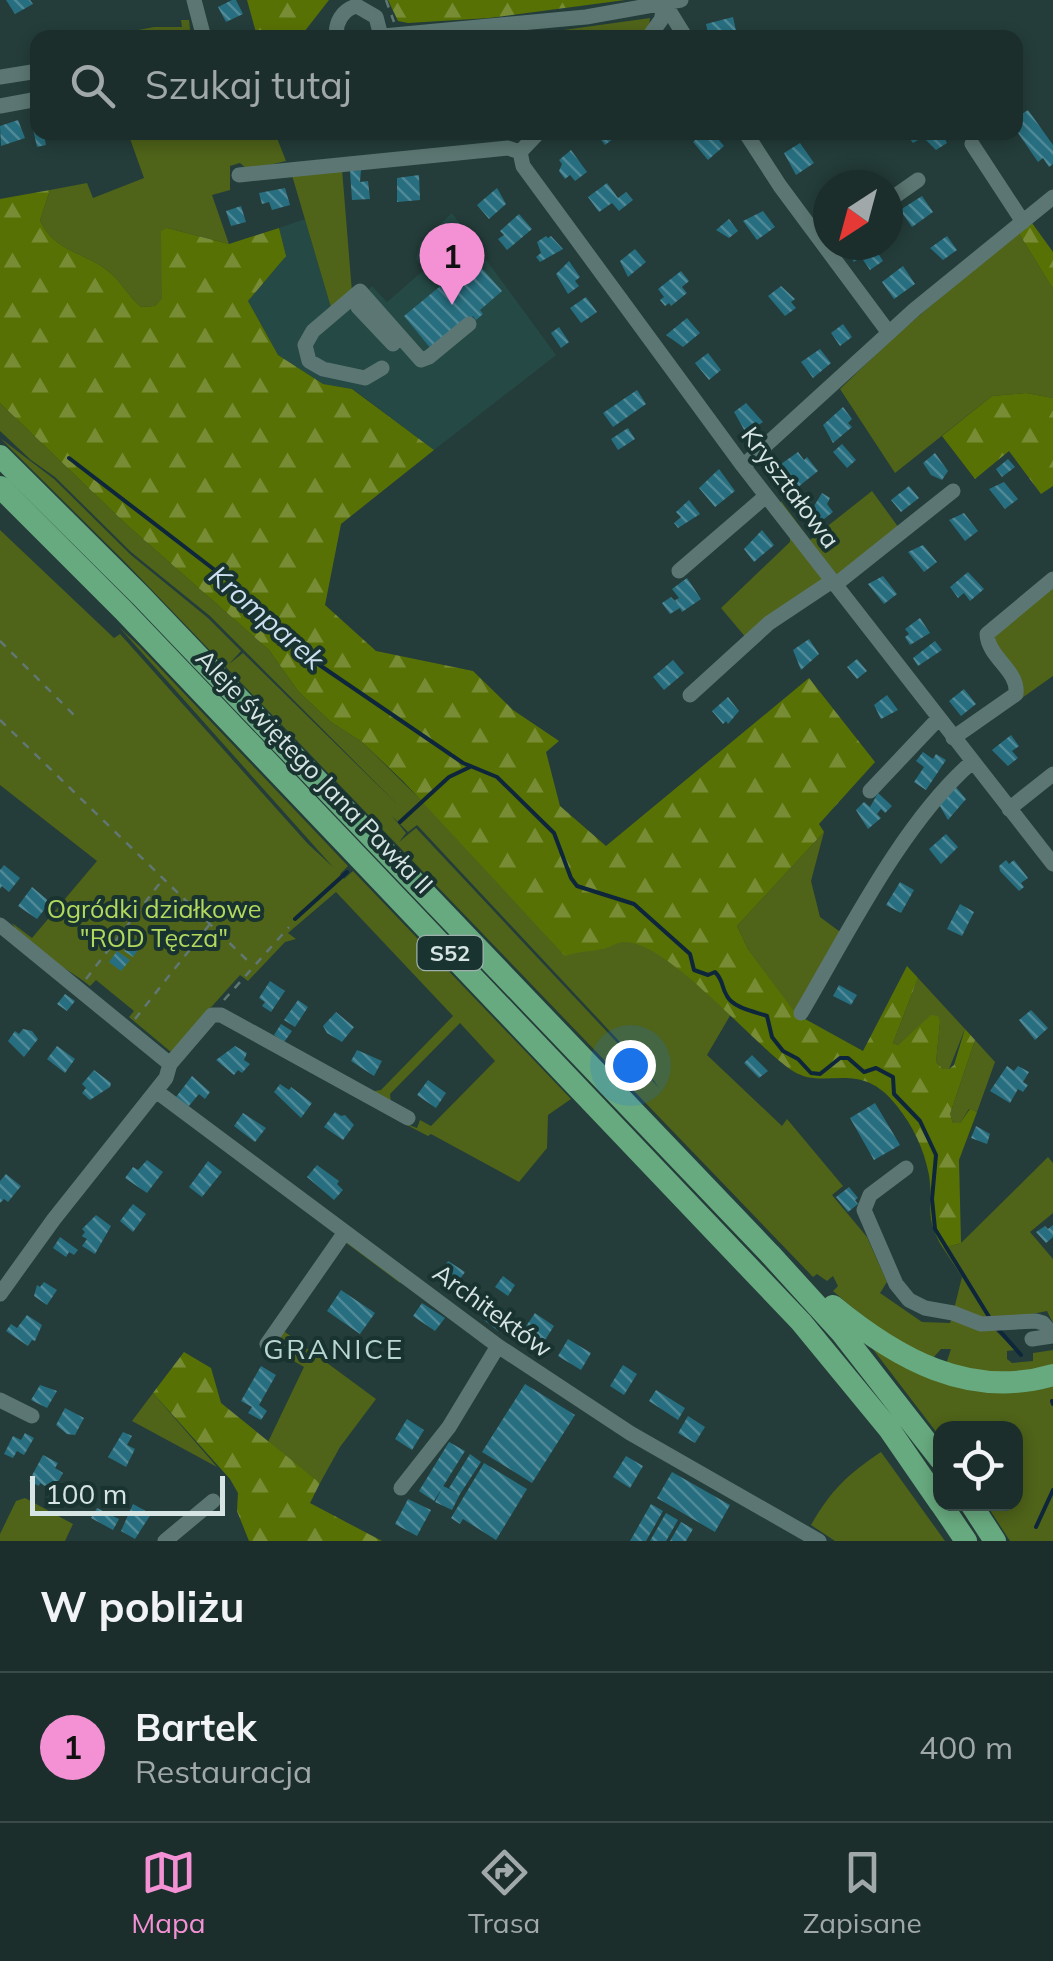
<!DOCTYPE html>
<html lang="pl">
<meta charset="utf-8">
<style>
body{margin:0;font-family:Mulish,sans-serif;background:#243634;color:#f1f3f6}
.controls{position:absolute;right:30px;bottom:30px;display:grid;overflow:hidden;border-radius:20px;box-shadow:0 5px 15px #0003}
.controls button{width:90px;height:90px;display:grid;place-items:center;padding:0;border:0;border-bottom:2px solid #394a48;background:#1b2e2c;color:#f1f3f6;font:50px sans-serif}
.compass{position:absolute;left:813px;top:170px;width:90px;height:90px;border-radius:50%;background:#1b2e2c;box-shadow:0 5px 15px #0003;rotate:216deg}
.scale{position:absolute;left:30px;bottom:25px;width:195px;box-sizing:border-box;padding-left:10px;border:5px solid #d6e5e3;border-top:0;font-size:28px;line-height:35px;white-space:nowrap;color:#d6e5e3;-webkit-text-stroke:8px #193330;paint-order:stroke}
.you{position:absolute;left:630px;top:1065px;width:35px;height:35px;margin:-25px;border:8px solid #fff;border-radius:50%;background:#1a73e8;box-shadow:0 0 0 15px #1a73e833}
.badge{display:grid;place-items:center;width:65px;height:65px;border-radius:50%;background:#f491d4;color:#111;font-size:32px;font-weight:700}
.pin{position:absolute;translate:-50% -82px;filter:drop-shadow(0 2px 5px #0008)}
.pin::after{content:'';position:absolute;top:52px;width:35px;height:30px;background:inherit;clip-path:polygon(0 0,100% 0,50% 100%)}
.list{margin:0;padding:0;list-style:none}
h2{display:flex;justify-content:space-between;align-items:center;height:130px;margin:0;padding:0 40px;font-size:42px}
h2 small{font-size:32px;font-weight:400;color:#a0a8a9}
.list li{display:grid;grid-template-columns:65px 1fr auto;gap:30px;align-items:center;box-sizing:border-box;height:150px;padding:0 40px;border-top:2px solid #394a48}
.list b{display:block;font-size:38px;white-space:nowrap}
.list p{margin:0;font-size:32px;white-space:nowrap;color:#a0a8a9}
.list em{font-size:32px;font-style:normal;color:#a0a8a9}
.icon{flex:none;width:55px;height:55px;fill:none;stroke:currentColor;stroke-width:2;stroke-linecap:round;stroke-linejoin:round}
.map{position:relative;flex:none;width:1053px;height:1541px;overflow:hidden}
.search{position:absolute;background:#1b2e2c;box-shadow:0 5px 15px #0003;left:30px;right:30px;top:30px;height:110px;display:flex;align-items:center;gap:25px;box-sizing:border-box;padding:0 35px;border-radius:20px;color:#a0a8a9;font-size:38px}
.sheet{height:280px;background:#1b2e2c}
nav{display:flex;justify-content:space-around;align-items:center;box-sizing:border-box;height:140px;border-top:2px solid #394a48;background:#1b2e2c;font-size:28px;color:#a0a8a9}
nav a{display:grid;justify-items:center;gap:5px}
nav .on{color:#f491d4}
.map>svg:first-child{display:block}
.built{fill:#254945}
.green{fill:#4f6319;fill-rule:evenodd}
.forest{fill:url(#forest-firs)}
.lines{fill:none;stroke-linecap:round;stroke-linejoin:round}
.stream{stroke:#0e263b;stroke-width:4}
.building{fill:url(#building-back-hatch)}
.path{stroke:#617774;stroke-width:2.5;stroke-dasharray:8 8;stroke-linecap:butt}
.minor{stroke:#5c7773;stroke-width:15}
.highway{stroke:#68aa7f;stroke-width:22}
.labels{text-anchor:middle;dominant-baseline:central;stroke-width:8;stroke-linejoin:round;paint-order:stroke}
.shield{fill:#193330;stroke:#9db0ad;stroke-width:2.5}
.shield-label{font-size:22px;font-weight:bold;fill:#d6e5e3}
.street-label{font-size:25px;fill:#d6e5e3;stroke:#193330}
.park-label{font-size:25px;fill:#b3d85e;stroke:#193330}
.water-label{font-size:28px;font-style:italic;fill:#ccdeef;stroke:#193330}
.neighbourhood-label{font-size:28px;letter-spacing:2.5px;fill:#b9d7d2;stroke:#193330}
</style>
<div class="map">
<svg width="1053" height="1541" viewBox="0 0 1053 1541">
<defs>
<pattern id="forest-firs" width="22" height="20" patternUnits="userSpaceOnUse" patternTransform="scale(2.5)"><rect width="22" height="20" fill="#587105"/><path d="M5 1l3.5 6h-7zM16 11l3.5 6h-7z" fill="#778c35"/></pattern>
<pattern id="building-back-hatch" width="6" height="6" patternUnits="userSpaceOnUse" patternTransform="scale(2.5)"><rect width="6" height="6" fill="#276f80"/><path d="M-1 5l2 2M0 0l6 6M5-1l2 2" fill="none" stroke="#508a98"/></pattern>
</defs>
<rect width="100%" height="100%" fill="#243d3a"/>
<path class="built" d="M452 213 556 355 434 450 353 389 323 384 278 355 248 301 286 256 279 228 305 219 332 311 314 336 372 286 387 302 417 276 424 270 416 259 420 243Z"/>
<path class="green" d="M650 18 649 29 638 37H630L628 33 528 37V35Z
M181 20H189L190 30 186 37H102L154 27H182Z
M128 133H275L286 161 248 170 240 163 230 166V190L212 195 229 244 167 228 162 300 155 306 141 307C128 296 121 281 108 271 84 252 53 251 40 220L50 190 87 183 93 198 144 178Z
M342 169 352 292 332 311 291 172Z
M1018 232 1053 289V398L1026 393 992 396 895 473 840 389 894 337Z
M0 403 127 525 269 650 298 691 331 722 362 742 433 812 585 949C603 950 613 942 625 941 656 941 706 994 731 1014L707 1055 782 1126 787 1119 843 1186 832 1195 867 1237 887 1282 880 1293 922 1322 950 1323 952 1318 993 1328 1015 1350 1007 1351V1359L1012 1363 1033 1361V1353L1053 1350V1368L1012 1376 946 1364 951 1349H941L933 1358C897 1342 863 1318 833 1291L838 1286 833 1276 827 1281 817 1274 813 1277 125 562 0 438 54 479 131 555 208 618 241 651 229 664 243 653 398 805 210 616 131 552 55 477 31 460 0 431ZM392 816 408 832 417 825 647 1071 659 1088 627 1052 614 1063 625 1051 416 828 399 842 406 833Z
M872 491 899 528 839 577 780 505 781 501 810 540Z
M0 530 114 638 120 634 308 844 333 867 119 627 140 647 348 866 340 874 344 879 353 871 571 1099 548 1115 547 1148 519 1182 431 1134 428 1136 401 1122 417 1128 420 1120 431 1126 495 1061 460 1023 390 1094 391 1104 369 1092 381 1090 453 1016 336 892 288 933 296 939 285 942 248 981 240 975 171 1052 129 1017 134 1011 96 980 90 986C66 966 28 952 12 923L32 938 97 861 0 785Z
M790 536 824 579 747 639 721 608 790 542Z
M1053 585V676L963 740 1017 697 990 641Z
M824 832 811 881 820 917 843 934 796 1015 748 949 737 926Z
M918 978 965 1029 949 1069H943L936 1062 940 1022 931 1016 898 1045 893 1043Z
M975 1040 995 1062 977 1112 969 1109 960 1123H953L950 1114Z
M1048 1157 1053 1163V1213L1030 1232 1053 1259V1323L1047 1311 995 1322 954 1309 962 1277 943 1248 961 1243Z
M345 1238 401 1278 400 1283 345 1242 281 1329 376 1399 340 1447 320 1483 268 1442 304 1367 270 1347 288 1316Z
M872 1348 901 1363 1053 1382V1541H1010L986 1504H1016V1428H940V1437Z
M153 1393 217 1467 132 1421Z
M881 1452 945 1541H835L811 1525C831 1490 848 1474 881 1452Z
M25 1498 73 1524 65 1541H0V1534L16 1501Z"/>
<path class="forest" d="M247 0H329L304 32 257 36Z
M388 0H625L489 18 408 23 398 21Z
M50 190 40 220C53 251 84 252 108 271 121 281 128 296 141 307L155 306 162 299 161 231 167 228 229 244 279 228 286 256 248 301 278 355 323 384 352 389 434 450 341 524 325 605 376 651 473 671 513 710 559 741 546 752 560 806 606 846 809 678 875 762 819 824 824 832 737 926 748 949 796 1014 863 1051 907 966 918 978 893 1043 898 1045 931 1015 938 1016 940 1022 936 1062 943 1069H949L954 1065 965 1029 975 1040 950 1114 953 1123H960L970 1109 977 1112 959 1160 961 1243 943 1248C923 1215 934 1208 929 1175 924 1149 913 1126 897 1106 859 1057 826 1092 793 1071 755 1047 667 940 624 942 617 942 609 948 602 949 589 952 579 951 565 956L403 781 362 742 331 722 298 691 269 650 127 525 0 403V199Z
M1032 223 1053 252V289L1018 232Z
M1026 393 1053 398V486L1041 494 1009 451 975 479 942 436 992 396Z
M184 1352 211 1368 221 1403 320 1483 310 1503 382 1541H249L237 1511 238 1493 230 1479 153 1393Z"/>
<g class="lines">
<path class="stream" d="M69 458 233 584 318 664 463 763 497 777 554 833 571 878 577 886 634 904 690 954 694 970 708 975 715 972C724 981 721 987 727 996 733 1008 756 1012 767 1016L772 1037 783 1051 798 1059 811 1073 820 1074 840 1058H848L864 1072 876 1068 893 1077 894 1094 920 1121 936 1155 932 1199 935 1229 991 1320
M400 822 449 777 470 767
M295 919 347 872
M999 1330 1021 1355
M1052 1401 1053 1404
M1036 1527 1053 1490"/>
</g>
<path class="building" d="M6 0H30L33 4 15 14Z
M232 0H236L243 14 226 22 218 7Z
M733 17 737 35 709 38 706 24Z
M1028 110 1053 145V164L1049 167 1043 158 1038 162 1016 130V118Z
M38 119V132L55 134 44 136 46 145 37 147 31 120Z
M18 120 25 138 1 146 0 126Z
M595 132H616L618 135 605 145Z
M704 132H712L724 146 708 160 693 142Z
M905 132H941L947 143 936 150 923 137 913 143Z
M800 143 814 163 796 175 784 153Z
M571 150 587 172 575 181 570 175 565 179 559 171 562 164 559 160Z
M361 170 360 182 368 181 370 199 352 200 350 171Z
M419 175 420 200 397 202V178Z
M607 183 618 198 626 192 633 200 619 211 612 203 599 212 588 197Z
M285 188 290 205 272 210 269 202 262 204 259 193Z
M497 188 506 204 489 219 477 205Z
M922 196 933 212 912 227 900 210Z
M241 206 246 222 231 226 226 211Z
M763 211 775 227 757 240 743 221Z
M519 214 532 229 507 250 498 239 504 235 500 231Z
M729 219 738 231 729 238 716 230Z
M432 234 453 255 433 272 420 257 429 250 423 242Z
M546 236 548 238 551 236 563 249 540 262 536 257 541 253 537 242Z
M947 236 957 250 943 260 930 248Z
M847 245H863L868 252 874 247 883 261 870 270 861 257 854 262 844 247Z
M635 249 646 262 628 277 620 261Z
M569 261 580 277 575 281 579 286 568 294 556 274Z
M479 265 502 291 480 310 483 314 476 320 473 316 432 350 404 316 455 274 461 281Z
M903 266 915 284 894 299 882 282Z
M681 271 689 281 682 287 687 293 671 306 669 303 665 306 660 300 664 297 658 289Z
M781 286 795 299 791 302 796 308 785 316 768 296Z
M586 297 597 312 581 323 570 308Z
M687 318 700 333 683 347 666 335Z
M843 324 852 337 840 346 831 333Z
M559 327 569 342 561 348 551 333Z
M820 349 831 363 813 378 801 362Z
M708 353 721 370 709 380 695 363Z
M637 390 646 404 613 427 603 413Z
M746 403 763 422 746 433 734 412Z
M843 407 852 419 848 423 852 427 833 443 823 425Z
M628 428 635 439 618 450 611 439Z
M842 444 856 460 847 468 833 452Z
M798 452 804 460 807 457 818 471 798 487 781 464Z
M935 453 948 471 942 480 931 475 923 463Z
M1008 459 1015 467 1002 477 996 469Z
M719 469 735 491 715 507 699 488Z
M1004 482 1018 499 1005 509 989 489Z
M909 486 919 498 901 512 891 500Z
M822 493 830 498 827 504 833 512 815 526 801 508 810 501 814 506Z
M689 500 700 514 678 528 674 523 681 517 676 512Z
M964 513 978 531 965 541 949 520Z
M762 530 774 545 754 562 744 549Z
M923 545 937 562 924 572 908 552Z
M968 572 984 589 970 601 964 593 958 598 950 587Z
M883 576 897 594 884 604 868 584Z
M687 578 701 599 682 612 680 608 670 614 662 603 671 597 678 604 675 600 679 598 672 589Z
M920 618 930 633 910 645 905 637 909 634 905 629Z
M809 639 819 654 801 670 793 650Z
M935 641 942 650 918 666 913 658Z
M857 659 867 671 857 679 847 667Z
M673 660 684 673 664 690 653 677Z
M964 689 976 704 961 716 949 701Z
M887 695 898 710 881 719 874 705Z
M728 697 739 711 728 724 726 721 723 724 712 711Z
M1011 735 1019 746 1012 751 1018 758 1008 766 992 750Z
M923 752 933 759 936 754 946 760 926 790 914 782 924 767 916 761Z
M955 786 966 799 948 820 937 801Z
M878 793 892 806 885 813 881 809 877 814 881 818 868 829 856 810 864 802 870 807Z
M946 834 958 847 941 864 929 849Z
M1006 860 1009 864 1014 860 1028 878 1021 883 1024 887 1019 891 1000 871 999 866Z
M4 865 20 878 9 892 2 886 0 889V870Z
M900 882 914 890 901 913 886 905Z
M32 887 50 902 37 919 18 906Z
M960 904 974 912 962 936 947 929Z
M134 939 142 945 133 957 124 951Z
M117 951 130 960 121 971 109 962Z
M270 981 285 991 271 1012 262 1006 265 1002 259 998Z
M839 985 857 995 851 1005 833 996Z
M65 994 75 1001 67 1011 57 1004Z
M298 1000 308 1007 295 1027 284 1020Z
M1031 1010 1048 1028 1035 1040 1019 1020Z
M336 1012 354 1027 342 1042 327 1033 323 1026Z
M281 1024 292 1031 284 1042 274 1035Z
M23 1029 32 1031 38 1039 24 1057 8 1041 15 1031 19 1034Z
M57 1046 75 1059 65 1073 47 1059Z
M235 1046 247 1053 244 1060 250 1064 242 1073 238 1070 234 1075 216 1060Z
M357 1050 382 1061 374 1076 351 1061Z
M752 1055 768 1071 759 1078 744 1063Z
M1007 1066 1014 1071 1018 1066 1029 1072 1023 1082 1028 1085 1023 1092 1018 1089 1010 1103 990 1091Z
M94 1070 111 1083 110 1087 90 1100 82 1093 86 1088 82 1084Z
M192 1076 210 1092 205 1099 199 1094 188 1107 176 1097Z
M428 1080 446 1093 436 1108 417 1095Z
M280 1084 289 1090 291 1087 312 1103 301 1118 274 1092Z
M875 1103 900 1145 874 1160 850 1118Z
M335 1112 341 1116 345 1115 354 1125 343 1140 324 1127Z
M243 1113 266 1128 255 1142 234 1126Z
M976 1126 990 1134 987 1144 971 1138Z
M147 1160 163 1172 147 1193 125 1178 133 1167 138 1170Z
M208 1161 222 1172 202 1197 189 1187Z
M317 1165 339 1181 337 1184 343 1190 334 1200 307 1177Z
M6 1174 21 1186 8 1202 4 1199 0 1203V1181Z
M849 1187 858 1198 855 1200 858 1204 848 1212 836 1197Z
M133 1204 146 1214 133 1232 120 1221Z
M96 1215 111 1226 95 1254 82 1246 87 1239 82 1236 85 1232 82 1229Z
M1053 1225V1237L1046 1243 1036 1232 1045 1226 1048 1229Z
M60 1237 78 1250 74 1255 69 1252 66 1257 53 1248Z
M448 1261 465 1272 453 1289 437 1278Z
M503 1276 515 1285 508 1296 495 1287Z
M44 1282 57 1290 47 1305 34 1296 37 1285 40 1287Z
M341 1290 375 1313 360 1334 327 1311Z
M422 1303 445 1318 435 1331 413 1316Z
M490 1304 508 1319 498 1331 480 1317Z
M535 1313 554 1326 538 1351 518 1338Z
M27 1315 42 1325 35 1341 32 1340 28 1346 6 1331 11 1324 17 1328Z
M568 1339 591 1353 581 1370 558 1356Z
M623 1365 637 1374 624 1395 610 1386Z
M261 1366 276 1375 259 1405 267 1411 261 1420 248 1413 252 1407 241 1401Z
M525 1384 575 1415 532 1483 482 1452Z
M40 1385 57 1391 47 1408 31 1400Z
M656 1390 685 1408 678 1420 649 1401Z
M65 1408 84 1418 75 1435 67 1434 56 1425Z
M688 1416 705 1427 695 1443 678 1433Z
M407 1419 424 1430 412 1450 395 1439Z
M123 1432 132 1436 127 1445 135 1449 126 1467 108 1457Z
M25 1433 34 1438 24 1455 17 1451 13 1458 4 1454 13 1436 21 1440Z
M449 1442 465 1451 434 1501 419 1491Z
M470 1454 481 1462 460 1494 449 1488Z
M43 1455 58 1463 55 1468 63 1473 53 1491 40 1483 39 1486 29 1481Z
M626 1456 643 1466 630 1488 613 1477Z
M484 1463 527 1489 496 1540 463 1519 460 1524 451 1518Z
M672 1472 730 1505 715 1532 657 1498Z
M443 1486 460 1494 452 1510 435 1502Z
M408 1499 431 1510 417 1536 395 1524Z
M133 1504 151 1514 135 1539 121 1531Z
M651 1504 663 1511 646 1541H630Z
M97 1508 119 1519 113 1530 91 1518Z
M666 1513 678 1520 666 1541H650Z
M681 1522 693 1529 686 1541H670Z"/>
<g class="lines">
<path class="path" d="M386 0 394 22
M0 641 79 720
M0 720 248 961
M86 979 163 879
M224 1000 289 927
M135 1019 210 924"/>
<path class="minor" d="M194 0 204 38
M665 4 686 38
M337 38C334 23 343 9 357 6L376 17 381 36
M362 38 586 17 681 0
M648 38 661 20 665 4
M0 77 38 71
M0 106 38 99
M745 132 780 186 889 333
M972 144 1023 222
M520 152 523 166 743 466 1053 864
M520 152 539 132
M239 175 508 148 520 152
M888 201 918 180
M358 307 393 344
M382 368 365 378 323 369 309 361 305 345 313 331 360 291 421 360 429 357 469 324
M743 466 914 310 1053 197
M679 571 766 496
M835 585 953 491
M690 695 769 623 832 581
M953 738 1016 694C1019 670 988 658 987 634L1053 579
M870 791 938 719
M1009 809 1053 774
M0 925 170 1064
M801 1013C848 933 903 822 972 762
M156 1091 498 1346 630 1433 819 1541
M906 1168 870 1195 864 1210 896 1284 909 1300 925 1308 953 1313 981 1324 1036 1321 1043 1323 1053 1335
M0 1294 54 1219 166 1078 170 1064 212 1015H221L408 1118
M1032 1339 1053 1336
M267 1344 345 1232
M0 1400 32 1416
M401 1488 449 1427 498 1346
M165 1541 213 1501"/>
<path class="highway" d="M0 456 141 596 770 1254 841 1332 940 1459
M0 487 123 610 801 1322 889 1429 940 1503
M833 1306C896 1358 969 1400 1053 1375
M941 1504 966 1541
M971 1504 995 1541"/>
</g>
<g class="labels">
<rect class="shield" x="417.5" y="936" width="65" height="34" rx="8"/>
<g class="shield-label">
<text x="450" y="953">S52</text>
</g>
<g class="street-label">
<text transform="translate(791 487) rotate(53)">Kryształowa</text>
<text transform="translate(315 771) rotate(46)">Aleje świętego Jana Pawła II</text>
<text transform="translate(493 1310) rotate(36)">Architektów</text>
</g>
<g class="park-label">
<text x="154" y="908">Ogródki działkowe<tspan x="154" dy="29">"ROD Tęcza"</tspan></text>
</g>
<g class="water-label">
<text transform="translate(267 617) rotate(41)">Kromparek</text>
</g>
<g class="neighbourhood-label">
<text x="334" y="1348">GRANICE</text>
</g>
</g>
</svg>
<div class="controls">
<button><svg class="icon" aria-label="locate" viewBox="0 0 24 24"><circle cx="12" cy="12" r="6"/><path d="M12 2v4M12 18v4M2 12h4M18 12h4"/></svg></button>
</div>
<svg class="compass" viewBox="-18 -18 36 36"><path d="M0-13l5 13h-10z" fill="#e53935"/><path d="M0 13l5-13h-10z" fill="#a0a8a9"/></svg>
<div class="scale">100 m</div>
<div class="you"></div>
<div class="pin badge" style="left:452px;top:305px">1</div>
<div class="search"><svg class="icon" aria-label="search" viewBox="0 0 24 24"><circle cx="10" cy="10" r="6"/><path d="M15 15l6 6"/></svg>Szukaj tutaj</div>
</div>
<section class="sheet">
<h2>W pobliżu<small></small></h2>
<ul class="list">
<li><span class="badge">1</span><div><b>Bartek</b><p>Restauracja</p></div><em>400 m</em></li>
</ul>
</section>
<nav>
<a class="on"><svg class="icon" aria-label="map" viewBox="0 0 24 24"><path d="M3 6l6-2 6 2 6-2v14l-6 2-6-2-6 2zM9 4v14M15 6v14"/></svg>Mapa</a>
<a><svg class="icon" aria-label="directions" viewBox="0 0 24 24"><path d="M12 3l9 9-9 9-9-9zM9 14v-3h6M13 9l2 2-2 2"/></svg>Trasa</a>
<a><svg class="icon" aria-label="saved" viewBox="0 0 24 24"><path d="M7 4h10v16l-5-4-5 4z"/></svg>Zapisane</a>
</nav>
